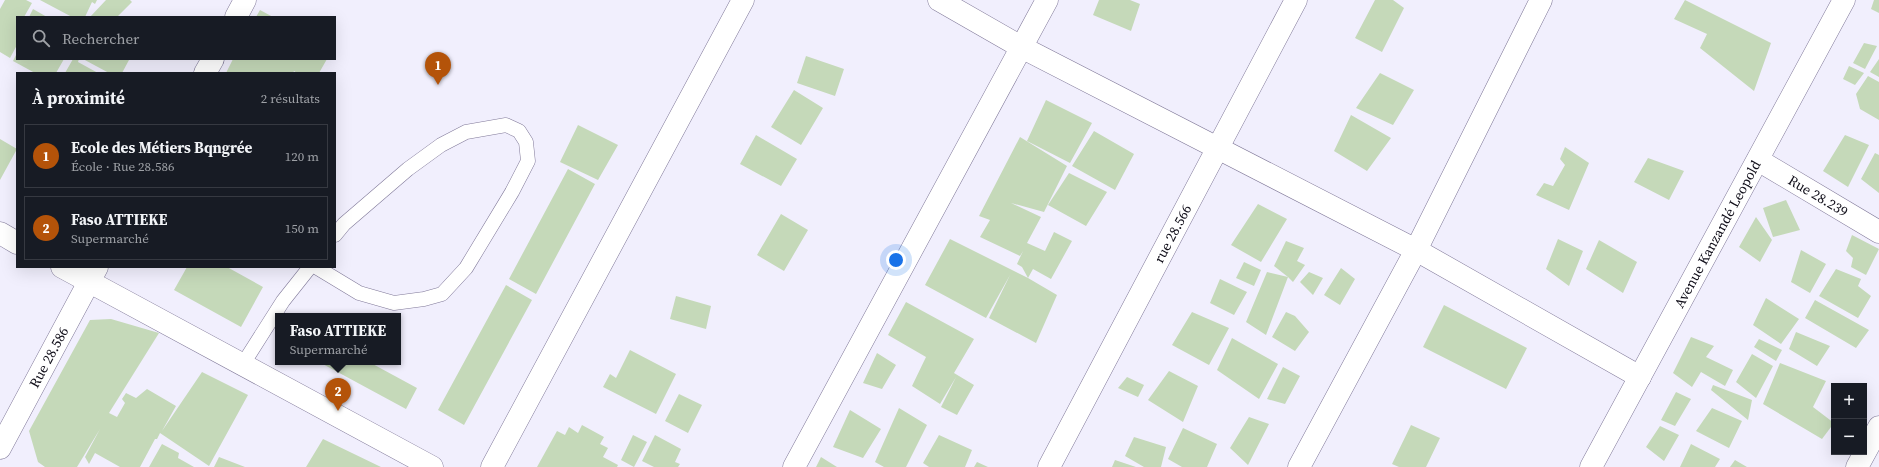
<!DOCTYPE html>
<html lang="fr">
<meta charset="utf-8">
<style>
body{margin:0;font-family:"Source Serif 4",serif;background:#242831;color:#f1f3f6}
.controls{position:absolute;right:12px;bottom:12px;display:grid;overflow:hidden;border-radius:0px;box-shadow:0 4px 16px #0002}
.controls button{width:36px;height:36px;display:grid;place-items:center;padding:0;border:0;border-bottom:1px solid #363941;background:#171b24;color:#f1f3f6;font:20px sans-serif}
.you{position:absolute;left:896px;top:260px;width:14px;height:14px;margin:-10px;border:3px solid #fff;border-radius:50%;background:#1a73e8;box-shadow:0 0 0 6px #1a73e833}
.badge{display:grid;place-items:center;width:26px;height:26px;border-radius:50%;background:#b45309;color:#fff;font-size:13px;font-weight:700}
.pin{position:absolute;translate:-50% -33px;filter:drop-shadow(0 1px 2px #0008)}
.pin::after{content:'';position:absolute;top:21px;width:14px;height:12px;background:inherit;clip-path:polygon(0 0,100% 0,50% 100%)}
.popup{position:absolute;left:275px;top:313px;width:126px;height:52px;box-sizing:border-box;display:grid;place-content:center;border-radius:0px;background:#171b24;filter:drop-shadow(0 1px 3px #0005);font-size:13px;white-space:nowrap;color:#9ea1a6}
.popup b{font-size:15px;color:#f1f3f6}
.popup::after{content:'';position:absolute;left:50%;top:100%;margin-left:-8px;border:8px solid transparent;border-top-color:#171b24}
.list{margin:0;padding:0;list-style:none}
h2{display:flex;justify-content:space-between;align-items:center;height:52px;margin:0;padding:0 16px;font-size:17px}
h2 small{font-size:13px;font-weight:400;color:#9ea1a6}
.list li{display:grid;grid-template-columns:26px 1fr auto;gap:12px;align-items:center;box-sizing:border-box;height:64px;margin:0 8px 8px;padding:0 8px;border:1px solid #363941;border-radius:0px}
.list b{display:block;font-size:15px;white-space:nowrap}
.list p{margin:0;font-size:13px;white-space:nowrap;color:#9ea1a6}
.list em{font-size:13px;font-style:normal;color:#9ea1a6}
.icon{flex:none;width:22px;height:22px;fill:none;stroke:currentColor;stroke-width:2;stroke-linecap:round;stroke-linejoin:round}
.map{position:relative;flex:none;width:1879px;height:467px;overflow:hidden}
.search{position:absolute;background:#171b24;box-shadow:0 4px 16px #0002;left:16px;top:16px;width:320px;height:44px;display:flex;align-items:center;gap:10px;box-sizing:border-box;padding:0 14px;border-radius:0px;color:#9ea1a6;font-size:15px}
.panel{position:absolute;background:#171b24;box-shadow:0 4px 16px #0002;left:16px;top:72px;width:320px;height:196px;border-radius:0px}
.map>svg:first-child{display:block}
.building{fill:#c5d9b9}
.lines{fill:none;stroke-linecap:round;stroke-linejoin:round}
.service-casing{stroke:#807999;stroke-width:15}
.minor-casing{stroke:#807999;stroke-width:23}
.service{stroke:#fff;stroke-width:14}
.minor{stroke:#fff;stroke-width:22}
.labels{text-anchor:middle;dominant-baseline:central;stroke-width:3;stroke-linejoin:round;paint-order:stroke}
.street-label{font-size:14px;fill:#0f0d18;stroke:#fff}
</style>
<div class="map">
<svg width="1879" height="467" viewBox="0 0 1879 467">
<rect width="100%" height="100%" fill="#f1effd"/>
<path class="building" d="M5 0H26L32 3 24 17H17V45L10 58 0 52V9Z
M40 0H97L95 4 92 2 85 17H72Z
M106 0H130L132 2 117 17H90Z
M1099 0H1130L1140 4 1131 31 1093 15Z
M1375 0H1393L1404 8 1382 52 1355 38Z
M1685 0 1771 43 1754 91 1700 48 1707 34 1674 19Z
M1874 0H1879V13L1871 9Z
M33 9 47 17H29Z
M260 10 273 17H256Z
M1864 43 1877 46 1865 69 1853 63Z
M17 53V59H64L56 73H35L13 61Z
M806 56 844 69 835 96 797 83Z
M73 59H79L78 62 98 73H65Z
M83 59H127L129 60 122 73H109Z
M233 59H327L319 73H297L294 71 293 73H226Z
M1879 59V77L1870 72Z
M1849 66 1864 73 1855 85 1843 79Z
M1380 73 1414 90 1393 125 1356 108Z
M1868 76 1879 82V120L1860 109 1856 94Z
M794 90 823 108 801 145 771 127Z
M1046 100 1092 123 1070 163 1027 141Z
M1351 115 1391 138 1367 171 1334 151Z
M578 125 618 145 598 180 560 162Z
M1094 131 1134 154 1115 190 1072 166Z
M756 135 797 159 781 186 740 164Z
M1845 135 1869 145 1848 187 1823 171Z
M1020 137 1067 166 1044 212 1011 203 1041 217 1027 243 1045 251 1054 232 1072 241 1051 279 1033 269 1028 278 1057 295 1036 343 989 318 1010 275 986 318 925 285 950 239 1028 278 1022 267 1017 264 1023 251 1020 256 980 237 990 220 979 216Z
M0 139 17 149 0 180Z
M1565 147 1589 163 1569 210 1536 195 1544 183 1553 186 1565 165 1560 159Z
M1875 153 1879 155V193L1861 179Z
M1648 158 1684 171 1669 200 1634 182Z
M568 169 595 184 536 294 509 279Z
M1069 173 1107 192 1086 226 1048 205Z
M1786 200 1800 230 1773 237 1763 208Z
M1258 204 1287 219 1261 262 1231 245Z
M781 214 808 230 784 271 757 255Z
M1756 217 1772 240 1760 262 1739 247Z
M1852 235 1879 249 1866 275 1851 267 1853 258 1846 251Z
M1558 239 1583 251 1569 286 1546 269Z
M1599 240 1637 262 1623 293 1586 269Z
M1286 241 1304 248 1297 261 1305 265 1293 282 1288 277 1266 335 1246 322 1267 272 1288 277 1274 266Z
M1801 250 1826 264 1810 293 1791 282Z
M1244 262 1261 270 1254 286 1236 278Z
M187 267H227L263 287 241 327 174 290Z
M1341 268 1355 279 1340 305 1324 295Z
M1836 269 1861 279 1858 286 1871 296 1858 318 1819 296Z
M1309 272 1323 278 1313 295 1300 282Z
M1220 279 1247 292 1234 315 1210 303Z
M506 285 532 300 464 425 438 410Z
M676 296 711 306 706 329 670 319Z
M1766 298 1799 319 1781 344 1753 325Z
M1815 300 1869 330 1856 348 1805 318Z
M906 302 974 339 954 373 974 385 957 415 941 407 956 377 940 404 912 386 926 357 888 335Z
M1444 305 1527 348 1506 389 1423 347Z
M1192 312 1229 328 1209 365 1172 345Z
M1286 312 1295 316 1309 332 1295 351 1272 337Z
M111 319 159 333 109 413 117 417 125 403 122 399 126 393 136 398 147 389 176 406 162 431 202 372 248 395 209 466 160 433 157 439H155L140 467H120L95 453 89 464 85 457 100 429 77 467H45L38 462 29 431 90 320Z
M1796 332 1830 346 1817 366 1789 349Z
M1691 337 1714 346 1706 357 1733 370 1725 386 1701 372 1692 387 1673 373Z
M1232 338 1278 364 1259 399 1217 370Z
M1759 339 1782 350 1776 361 1754 347Z
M630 350 676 374 656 414 603 387 610 374 616 378Z
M877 353 896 365 882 389 863 383Z
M1752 354 1773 366 1756 398 1736 382Z
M319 362H369L417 388 406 409Z
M1780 363 1826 381 1813 407 1834 423 1822 439 1763 404Z
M1283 367 1300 376 1285 404 1267 399Z
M1169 371 1198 386 1183 422 1148 400Z
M1127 377 1144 385 1138 397 1118 388Z
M1713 385 1752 400 1748 420 1711 390Z
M1676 392 1691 399 1675 426 1661 420Z
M679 394 702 405 688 433 665 421Z
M899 408 927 425 906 467H884L875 462Z
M1712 408 1742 421 1729 448 1696 431Z
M850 410 881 429 863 458 833 447Z
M1249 417 1269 424 1248 465 1230 448Z
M582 425 604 437 600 444 608 448 603 457 618 465 617 467H537L557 431 565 435 569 427 578 433Z
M1411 425 1440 438 1426 467H1399L1392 464Z
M1660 426 1679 435 1664 461 1646 447Z
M1183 428 1217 444 1207 467H1182L1168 459Z
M633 435 647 442 634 467 621 460Z
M655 435 681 449 675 462 680 464 678 467H654L642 461Z
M939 435 972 450 965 467H929L923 463Z
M1134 437 1166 447 1161 467H1144L1125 456Z
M323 439 381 467H306Z
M162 444 179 453 178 458 194 467H149Z
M1691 444 1720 459 1715 467H1680Z
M219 457 245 467H214Z
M821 457 837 467H816Z
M1115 460 1136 467H1112Z
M1735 460 1747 467H1730Z
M977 462 988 467H974Z"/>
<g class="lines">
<g class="service-casing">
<path id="service" d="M316 267 359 293 394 303 424 299 442 294 466 268 512 192 528 161 526 142 519 131 506 125 466 132 441 145 408 169 344 224 335 235
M243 364 283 301 310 267"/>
</g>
<g class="minor-casing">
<g id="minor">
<path d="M939 0 1021 47 1416 250 1640 377"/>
<path d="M236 17 245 0"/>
<path d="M205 73 213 59"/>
<path id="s1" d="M1758 160 1879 232"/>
<path d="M0 233 17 243"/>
<path d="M62 267 432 467"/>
<path id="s2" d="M0 448 97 267"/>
<path d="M492 467 743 0"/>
<path d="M794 467 1047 0"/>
<path id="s3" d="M1049 467 1296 0"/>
<path d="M1299 467 1416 250 1541 0"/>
<path id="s4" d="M1591 467 1844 0"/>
<path d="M1857 467 1879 427"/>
</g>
</g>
<use href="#service" class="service"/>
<use href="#minor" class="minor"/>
</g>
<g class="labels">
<g class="street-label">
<text stroke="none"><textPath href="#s1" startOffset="70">Rue 28.239</textPath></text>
<text stroke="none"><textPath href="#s3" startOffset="264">rue 28.566</textPath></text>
<text stroke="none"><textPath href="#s4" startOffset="265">Avenue Kanzandé Leopold</textPath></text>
<text stroke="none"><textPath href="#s2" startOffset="103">Rue 28.586</textPath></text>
</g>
</g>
</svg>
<div class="controls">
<button>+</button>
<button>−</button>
</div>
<div class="you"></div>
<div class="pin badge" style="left:438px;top:85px">1</div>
<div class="pin badge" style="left:338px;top:411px">2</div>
<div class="popup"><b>Faso ATTIEKE</b>Supermarché</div>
<div class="search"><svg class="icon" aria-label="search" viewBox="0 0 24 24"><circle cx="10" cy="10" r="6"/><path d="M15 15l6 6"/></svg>Rechercher</div>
<section class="panel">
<h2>À proximité<small>2 résultats</small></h2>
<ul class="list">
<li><span class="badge">1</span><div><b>Ecole des Métiers Bqngrée</b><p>École · Rue 28.586</p></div><em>120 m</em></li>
<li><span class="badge">2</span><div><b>Faso ATTIEKE</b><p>Supermarché</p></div><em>150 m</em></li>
</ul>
</section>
</div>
